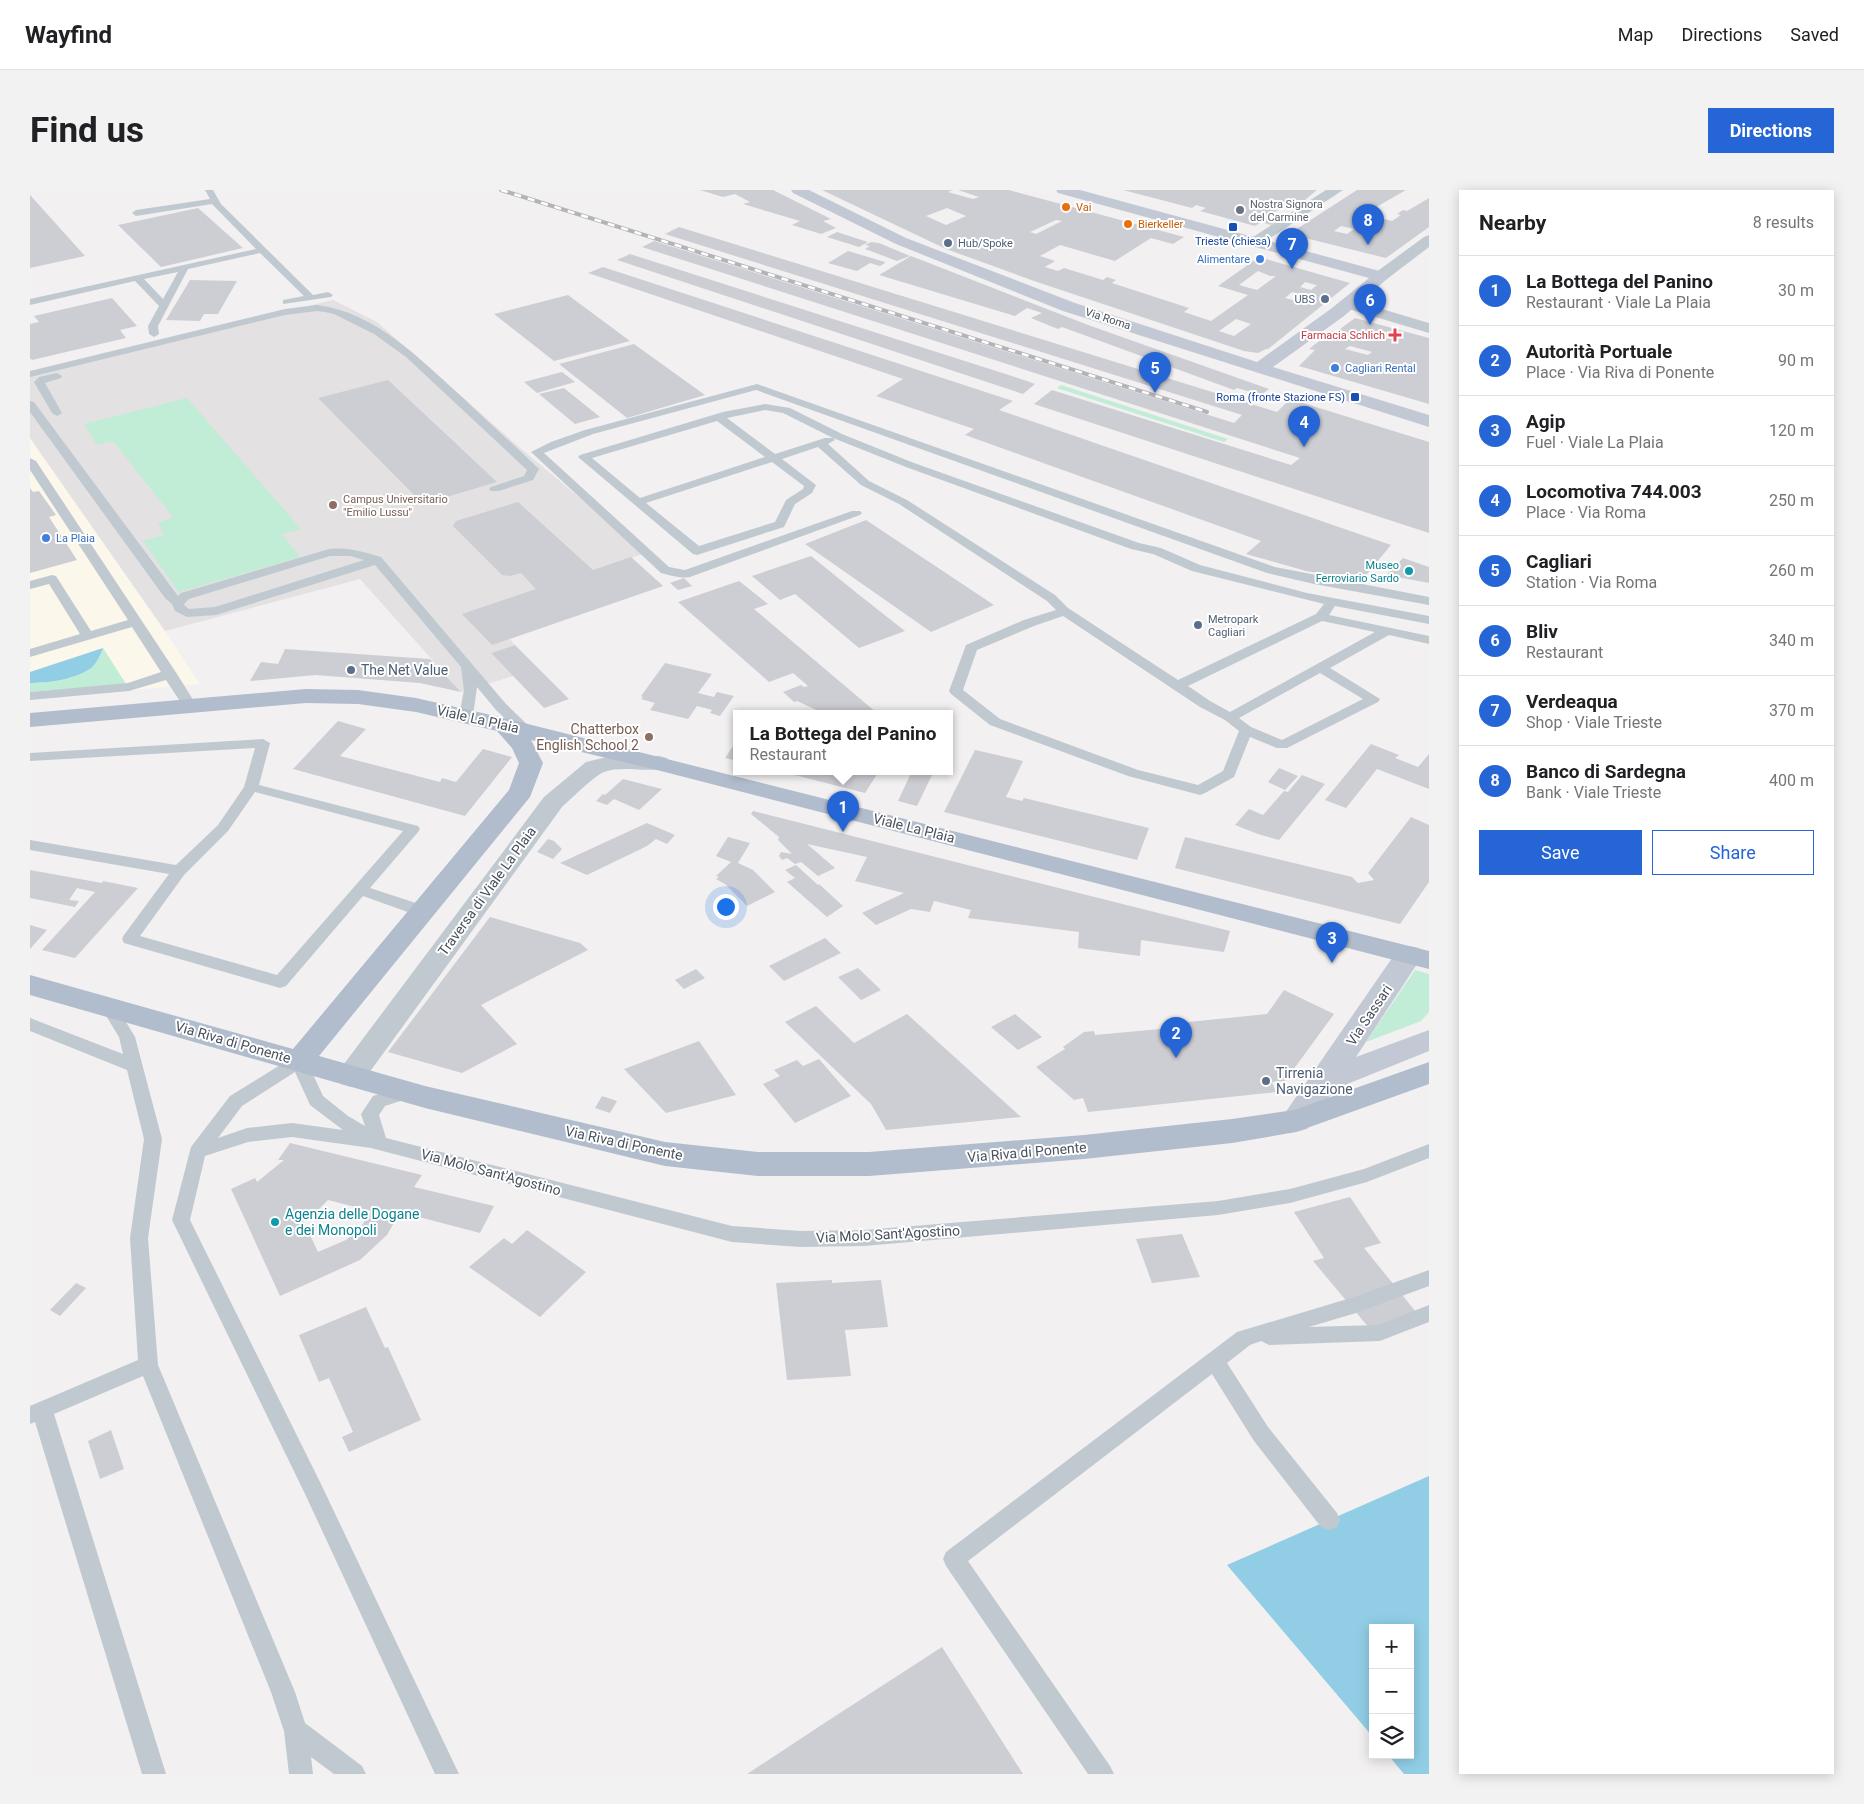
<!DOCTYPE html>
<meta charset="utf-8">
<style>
body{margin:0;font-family:Roboto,sans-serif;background:#f2f2f2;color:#202124}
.controls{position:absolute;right:15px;bottom:15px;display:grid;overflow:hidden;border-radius:0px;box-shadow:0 2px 12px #0003}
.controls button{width:45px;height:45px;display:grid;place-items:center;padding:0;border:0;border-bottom:1px solid #e0e0e0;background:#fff;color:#202124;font:25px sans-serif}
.you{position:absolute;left:695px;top:716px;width:18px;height:18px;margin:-12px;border:4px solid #fff;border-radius:50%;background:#1a73e8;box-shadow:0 0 0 8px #1a73e833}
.badge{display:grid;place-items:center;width:32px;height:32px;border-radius:50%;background:#2565d6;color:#fff;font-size:16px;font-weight:700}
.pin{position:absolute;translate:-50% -41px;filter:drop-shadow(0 1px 2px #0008)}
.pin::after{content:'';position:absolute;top:26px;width:18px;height:15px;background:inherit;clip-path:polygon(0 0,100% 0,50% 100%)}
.popup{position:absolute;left:703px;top:520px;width:220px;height:65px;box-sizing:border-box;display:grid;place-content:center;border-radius:0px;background:#fff;filter:drop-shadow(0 1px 4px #0005);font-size:16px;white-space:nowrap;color:#757577}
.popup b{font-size:19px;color:#202124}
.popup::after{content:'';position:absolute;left:50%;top:100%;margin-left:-10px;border:10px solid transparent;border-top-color:#fff}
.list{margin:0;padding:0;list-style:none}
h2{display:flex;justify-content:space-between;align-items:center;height:65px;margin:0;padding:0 20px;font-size:21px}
h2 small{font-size:16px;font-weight:400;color:#757577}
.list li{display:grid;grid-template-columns:32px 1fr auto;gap:15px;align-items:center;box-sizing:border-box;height:70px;padding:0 20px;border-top:1px solid #e0e0e0}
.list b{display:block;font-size:19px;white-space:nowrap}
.list p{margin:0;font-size:16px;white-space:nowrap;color:#757577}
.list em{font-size:16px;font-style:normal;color:#757577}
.actions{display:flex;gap:10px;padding:15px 20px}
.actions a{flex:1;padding:11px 0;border:1px solid #2565d6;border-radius:0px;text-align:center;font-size:18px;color:#2565d6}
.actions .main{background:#2565d6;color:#fff}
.icon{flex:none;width:28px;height:28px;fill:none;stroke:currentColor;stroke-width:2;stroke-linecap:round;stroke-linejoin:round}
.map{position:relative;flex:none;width:1399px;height:1584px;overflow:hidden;border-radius:0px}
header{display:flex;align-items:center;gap:30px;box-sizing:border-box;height:70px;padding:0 25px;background:#fff;border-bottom:1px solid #e0e0e0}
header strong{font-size:24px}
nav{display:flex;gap:28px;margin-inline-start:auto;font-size:18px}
.intro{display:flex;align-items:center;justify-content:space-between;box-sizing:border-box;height:120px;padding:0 30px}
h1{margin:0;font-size:35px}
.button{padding:12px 22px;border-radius:0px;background:#2565d6;color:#fff;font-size:18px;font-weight:700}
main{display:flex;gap:30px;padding:0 30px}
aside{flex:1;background:#fff;border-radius:0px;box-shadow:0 2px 12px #0003}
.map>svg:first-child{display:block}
.commercial{fill:#fbf7eb}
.education{fill:#e3e1e1}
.green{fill:#c1ecd5}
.water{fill:#91cee6}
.building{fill:#cdced4;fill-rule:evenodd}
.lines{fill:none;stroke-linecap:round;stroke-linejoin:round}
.lane{fill:#c1c9d0;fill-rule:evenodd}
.street{fill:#c1c9d0;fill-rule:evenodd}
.secondary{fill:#c2c9d5;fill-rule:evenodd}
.primary{fill:#b1bdcc;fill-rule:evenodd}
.rail-casing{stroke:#b2b4b9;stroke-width:4}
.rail{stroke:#fff;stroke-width:2.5;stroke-dasharray:7;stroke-linecap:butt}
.food-dot{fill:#e8710a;stroke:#fff;stroke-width:2}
.worship-dot{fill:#6b7280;stroke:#fff;stroke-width:2}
.transit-dot{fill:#1a4fb4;stroke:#fff;stroke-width:2}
.service-dot{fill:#5c6f8a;stroke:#fff;stroke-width:2}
.shop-dot{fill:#3f7fe0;stroke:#fff;stroke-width:2}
.health-dot{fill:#e0444e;stroke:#fff;stroke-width:2}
.education-dot{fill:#8d6e63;stroke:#fff;stroke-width:2}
.culture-dot{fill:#0f9aa8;stroke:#fff;stroke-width:2}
.labels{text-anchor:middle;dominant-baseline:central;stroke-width:4;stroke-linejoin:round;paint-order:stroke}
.far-worship-label{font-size:11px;fill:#5b616d;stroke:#fff;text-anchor:start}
.far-food-label{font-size:11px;fill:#c56008;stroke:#fff;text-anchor:start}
.far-transit-label{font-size:11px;fill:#164399;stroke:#fff}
.far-service-label{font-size:11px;fill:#4e5e75;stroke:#fff;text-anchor:start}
.far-shop-label{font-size:11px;fill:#366cbe;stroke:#fff;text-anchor:start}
.far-street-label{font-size:11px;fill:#49515c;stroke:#fff}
.far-health-label{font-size:11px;fill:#be3a42;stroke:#fff;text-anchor:end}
.far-education-label{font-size:11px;fill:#785e54;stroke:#fff;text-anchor:start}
.far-culture-label{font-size:11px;fill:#0d838f;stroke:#fff;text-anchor:end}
.service-label{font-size:14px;fill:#4e5e75;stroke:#fff;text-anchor:start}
.street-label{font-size:14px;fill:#49515c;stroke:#fff}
.education-label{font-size:14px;fill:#785e54;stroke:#fff;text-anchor:end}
.culture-label{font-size:14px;fill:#0d838f;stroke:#fff;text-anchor:start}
</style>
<header>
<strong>Wayfind</strong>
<nav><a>Map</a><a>Directions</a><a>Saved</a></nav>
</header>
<div class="intro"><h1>Find us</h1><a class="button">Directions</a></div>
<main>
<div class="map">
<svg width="1399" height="1584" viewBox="0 0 1399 1584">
<rect width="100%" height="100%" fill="#f2f0f0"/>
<path class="commercial" d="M0 248 135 441 170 494 0 509Z"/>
<path class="education" d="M303 110 347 132 489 257 616 363 601 368 633 396 480 449 485 455 461 463 483 486 431 502 330 389 135 441 0 248V182Z"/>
<path class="green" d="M1031 195 1198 249 1194 252 1027 198Z
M157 208 271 339 252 344 270 367 149 402 113 351 134 345 128 333 143 327 83 251 67 255 54 234Z
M73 458 96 494 0 502V493C23 494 64 481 73 458Z
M1385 780 1399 784V822L1391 831 1336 852Z"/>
<path class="water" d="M73 458C70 465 67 473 61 478 46 489 18 493 0 493V482Z
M1399 1286V1584H1374L1358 1565H1380V1438H1343V1547L1197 1375Z"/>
<path class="building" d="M670 0H743L801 29 793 31 806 38 791 44 762 35 770 31 713 14 720 12 705 4 693 7Z
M792 0H923L918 2 943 9 949 7 928 0H979L1154 47 1143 54 1121 48 1085 71 1030 55 1010 66 1025 71 1015 77 1028 81 1034 78 1073 90 1077 87 1086 90 1082 93 1159 118 1154 122 1181 131 1218 105 1188 96 1229 67 1320 93 1238 159H1236L1228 163 1214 161 1007 92 916 59ZM917 18 936 26 916 35 896 26ZM1026 30 1032 31 1006 44 1000 42ZM1228 81 1240 86H1246L1227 100 1209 95ZM1275 92 1286 95H1287L1281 100 1270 97ZM1262 102 1274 105 1267 111 1255 108ZM1206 129 1221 134 1204 146 1189 141Z
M1093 0H1287L1270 14 1260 12 1238 26 1249 29 1241 35 1231 32 1225 36 1170 21 1176 18 1166 15 1162 18Z
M1327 0H1376L1334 24 1362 31 1371 25 1367 24 1373 20 1377 21 1399 8V37L1356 68 1259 44ZM1311 36 1324 39 1317 44 1304 41Z
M0 5 55 66 0 78Z
M168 18 213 58 131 77 88 35Z
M649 37 1247 222 1260 209 1399 252V343L1004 214 1022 200 1261 275 1270 268 612 57 624 51 1204 233 1212 225 635 44Z
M807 42 838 52 829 57 797 47Z
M841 52 849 53 880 66 867 71 835 59 840 56 835 55Z
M818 61 855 72V73L850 76 840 73 827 81 798 73Z
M600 64 997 191 1005 194 993 204 587 70Z
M881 66 1058 135 1239 199 1231 205 1207 198 1204 200 1032 137 1028 139 1001 128 1012 123 997 118 985 126 849 85Z
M573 77 983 211 969 220 1361 355 1332 390 1276 381 1216 364 1231 351 935 245 944 239 846 206 873 189 558 83Z
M160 90 207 91 188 124H174L170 131 136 130Z
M538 105 600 151 524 171 464 124Z
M82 108 107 136 90 140 96 148 2 170 0 168V134L9 132 4 126Z
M1325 128 1399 148V214L1269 176 1285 160 1279 159 1302 141 1306 142ZM1320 156 1342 162 1338 165 1315 159Z
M604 154 675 205 597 228 529 174Z
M532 182 545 192 507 203 494 192Z
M358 190 467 292 393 314 288 208Z
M534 198 570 227 545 234 509 204Z
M0 298 3 302 9 301 26 325 19 327 47 370 0 383Z
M488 312 563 380 601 367 633 396 462 455 432 424 506 399 491 383 480 386 472 385 423 336 426 331Z
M836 330 964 415 901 442 775 354Z
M781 366 828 404 875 441 829 458 765 404 750 410 722 386Z
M1373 368 1399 377V393L1356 385Z
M654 388 662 396 648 400 640 393Z
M709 391 738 414 724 419 847 523H793L767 511 764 512 753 502 771 495 774 497 778 496 763 483 739 492 648 412Z
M485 455 539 509 514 518 461 463Z
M255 459 400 469 431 502 390 493 285 485 220 491 231 472 248 474Z
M635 473 682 484 668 503 684 507 687 502 704 506 690 526 680 523 682 520 667 516 658 529 620 520 625 513 611 509 613 507 611 506Z
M308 531 336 539 310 566 410 592 412 588 426 592 453 559 482 567 435 626 263 579Z
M707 550V571L695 568Z
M1341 554 1369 565 1365 568 1388 577 1399 564V599L1347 579 1316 618 1295 610Z
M945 560 993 571 976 607 992 611 994 608 1119 638 1107 670 914 622Z
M1249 578 1268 586 1255 600 1238 592Z
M749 581H849L835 603Z
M882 581H904L887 616 868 611Z
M1272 585 1295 594 1249 650 1228 644 1205 635 1219 619 1233 625 1254 601 1258 602Z
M593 589 632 599 609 620 584 609 577 615 566 611 573 604 575 605Z
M723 621 1200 741 1194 762 1111 750 1110 766 1048 758 1049 742 938 728 941 720 904 711 900 722 881 719 846 735 832 723 874 703 825 691 837 667 777 654 805 678 788 686 771 672 765 674 757 668 752 670 749 666 751 662 762 664 748 650 749 647 721 624Z
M1381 627 1399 635V692L1370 734 1145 678 1155 647 1322 687 1328 693 1344 690 1338 683Z
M617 633 645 645 637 654 626 649 617 656 557 685 530 673Z
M698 647 720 653 708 673 723 680 745 702 717 716 695 694 686 689 689 687 686 686 701 672 686 666Z
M518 649 524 651 532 659 523 669 507 662Z
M766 675 788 695 789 694 813 716 797 727 757 692 765 688 755 680Z
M0 680 72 693 73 691 108 698 45 768 12 760 65 702 47 698 39 710 49 711 45 717 0 708Z
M460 727 550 753 558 760 451 815 487 854 432 883 358 862Z
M0 735 17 740 0 759Z
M795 748 811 763 754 791 739 776Z
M828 778 851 800 831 810 808 787Z
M666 779 675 788 654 799 645 790Z
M1254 800 1304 824 1255 891 1242 892 1246 902 1058 922 1053 908 1044 910 1006 877 1035 859 1033 857 1054 842 1064 841 1065 845 1141 838 1139 834 1237 824Z
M786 816 824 853 877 824 991 927 856 940 841 914 755 832Z
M985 824 1012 847 988 860 961 837Z
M669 851 706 905 636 923 594 879Z
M789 869 821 906 765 933 733 894 750 886 744 880 767 870 773 876Z
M572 906 587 911 580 923 565 918Z
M260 953 392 985 384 997 464 1016 450 1043 370 1022 357 1045 330 1070 250 1106 201 999 225 988 227 992 254 970H248ZM298 1010 341 1021 331 1037 316 1050 288 1062 272 1028 284 1024Z
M1320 1007 1351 1053 1334 1058 1395 1133 1350 1151 1283 1071 1294 1068 1264 1022Z
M497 1040 556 1082 510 1127 439 1077 474 1048 482 1054Z
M1152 1044 1170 1087 1122 1093 1106 1049Z
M802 1090V1093L851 1090 858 1137 815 1140 821 1186 757 1190 746 1093Z
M46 1093 56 1098 30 1126 20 1120Z
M336 1117 355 1158 358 1157 391 1230 319 1262 312 1247 323 1242 299 1188 289 1192 269 1145Z
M81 1240 94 1279 70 1289 58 1251Z
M912 1457 993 1584H717L796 1532Z"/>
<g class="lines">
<path class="lane" d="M175 0H183L191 14 283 105 298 102 303 105 301 107 253 114V110L274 106 230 63 158 79 128 136 129 144 124 147 119 144 118 136 129 116 105 91 0 115V109L226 59 182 14 106 26 102 23 106 20 180 9ZM148 82 133 109 114 89Z
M287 115C345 122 390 169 431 206 456 230 482 253 507 277L509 279 503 290 469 301H461L459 299 461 297 494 286 497 280 376 167 344 144 304 124 295 122 287 121 255 125 0 187V181L255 119Z
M27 183 32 186 31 188 15 193 32 223 27 226 22 223 4 192 9 187Z
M727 194 1245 377 1399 407V415L1284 394 1237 383 726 200 563 244 514 263 639 377 655 380 822 321H830L832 323 830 325 660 387C651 389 640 385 631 383L501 262 521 252 555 240Z
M0 211 4 212 148 406 151 403 299 359C319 357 333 362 351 367L476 514 504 541 497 545 492 544 466 520 447 497 443 526 441 529H431L429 526 434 500 431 477 345 375 186 425 157 427 145 421 142 414 135 408 0 222ZM300 366H320L334 370 185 417 159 419 155 416 154 414 159 409Z
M735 214 760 218 812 244 884 273 1109 353 1131 358 1170 375 1277 403 1399 426V434L1305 416 1299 425 1399 446V454L1359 445 1300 478 1350 509 1348 512 1257 558H1247L1220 547 1204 587 1175 603 1170 605 1098 586 960 535 921 504 919 501 936 455 994 430 1026 420 1017 411 869 314 831 295 788 257 752 269 786 295 782 303 765 314 754 337 667 365 663 364 548 267 550 265 693 222ZM735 220 753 223 803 248H795L745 264 697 228ZM687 231 735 267 610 308 562 268ZM803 248 876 277 1101 359 1123 364 1162 381 1294 414 1286 424 1148 490 1038 418 1025 405 877 310 839 291 798 254 805 250ZM742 272 774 296 773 299 756 310 745 332 669 356 616 313ZM1033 426 1170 517 1195 530 1209 541 1193 581 1168 595 1108 580 970 529 933 500 947 460 1004 436ZM1292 431 1345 442 1200 522 1180 511 1158 496ZM1290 483 1333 509 1252 550 1221 537 1209 528Z
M0 268 6 271 147 484 167 516 165 519H155L136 490 99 501 0 510V502L98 493 131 482 102 437 0 467V459L50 444 19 394 0 399V391L22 385 26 386 61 441 98 430 0 280Z
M233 549 240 553 229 595 388 636 390 639 388 642 340 698 398 717 400 721 398 725 392 726 386 725 333 706 256 796 250 798 94 753 92 749 94 745 139 684 0 660V650L146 675 188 635 214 597 225 558 0 571V563ZM225 602 373 641 247 785 110 746 154 685 198 641Z
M78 810 84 812 105 847 132 949 118 1048 128 1175 265 1502 275 1533 332 1576 336 1584H304L281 1567 283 1584H259L254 1541 241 1502 113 1186 24 1224 136 1584H112L5 1232 0 1234V1216L108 1170 100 1048 114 949 97 880 0 841V828L93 864 89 847 70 816 72 812Z
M269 865 275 867 293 906 318 926 335 936 331 924 343 906 377 895 383 897 386 902 383 907 355 916 349 925 356 948 702 1036 770 1041 834 1040 1188 1011 1260 999 1334 979 1399 954V968L1337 992 1260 1013 1188 1025 834 1056 770 1057 702 1052 341 958 262 947 218 952 175 966 160 1030 290 1292 429 1584H405L276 1306 142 1030 161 957 200 906 263 867ZM265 882 280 915 313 940 262 933 217 938 188 948 212 916Z
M1399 1080V1096L1326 1123 1279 1137 1348 1135 1399 1115V1132L1349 1151 1239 1155 1231 1151 1220 1155 1197 1173 1238 1237 1307 1323 1310 1330 1307 1337 1299 1340 1291 1337 1224 1251 1182 1184 938 1371 1080 1576 1084 1584H1058L916 1376 913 1369 916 1362 1207 1142 1324 1107Z"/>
<path class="street" d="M1296 0H1313L1230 55H1220L1217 52 1220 49Z
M1399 45V57L1357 89H1345L1343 86 1345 83 1394 47Z
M1318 109 1399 133V143L1312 117 1310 114 1312 111Z
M581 566H629L637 568 641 573 637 578C617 583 594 575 574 582 564 586 541 609 532 617L331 894 321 897 311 894 306 886 311 878 514 607 556 572Z"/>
<path class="secondary" d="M761 0H779L876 48 1045 113 1227 172 1302 118 1339 88 1028 3 1026 0H1050L1357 83 1359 86 1357 89 1314 126 1243 177 1399 225V237L1033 121 866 54 763 3Z
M1379 756 1389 758 1393 765 1326 867 1399 840V861L1305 899 1277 939 1266 942 1255 939 1251 931 1255 923 1369 758Z"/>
<path class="primary" d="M276 499 328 500 386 508 474 528 1399 761V779L627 580 501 550 513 573 500 607 289 866 395 896 635 952 728 962H839L1054 945 1202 929 1264 920 1399 872V894L1266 942 1202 953 1054 969 839 986H728L635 976 395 918 0 805V785L263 859 479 600 489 573 482 558 467 541 386 522 328 514 276 513 0 537V523Z"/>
<g class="rail-casing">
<path id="rail" d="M471 0 1177 222"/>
</g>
<use href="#rail" class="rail"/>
</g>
<g class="food-dot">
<circle cx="1036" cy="17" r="5"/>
<circle cx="1098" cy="34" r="5"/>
</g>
<circle class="worship-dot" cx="1210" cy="20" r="5"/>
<g class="transit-dot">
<rect x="1198" y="32" width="10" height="10" rx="2.5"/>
<rect x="1320" y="202" width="10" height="10" rx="2.5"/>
</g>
<g class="service-dot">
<circle cx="918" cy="53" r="5"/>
<circle cx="1295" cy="109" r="5"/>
<circle cx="1168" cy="435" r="5"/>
<circle cx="321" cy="480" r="5"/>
<circle cx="1236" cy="891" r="5"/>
</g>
<g class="shop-dot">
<circle cx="1230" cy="69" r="5"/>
<circle cx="1305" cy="178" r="5"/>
<circle cx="16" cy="348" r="5"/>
</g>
<path class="health-dot" d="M1362.5 137.5h5v5h5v5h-5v5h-5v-5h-5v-5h5z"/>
<g class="education-dot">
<circle cx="303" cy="315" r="5"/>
<circle cx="619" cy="547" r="5"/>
</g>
<g class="culture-dot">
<circle cx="1379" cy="381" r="5"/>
<circle cx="245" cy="1032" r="5"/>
</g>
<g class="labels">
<g class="far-worship-label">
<text x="1220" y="14">Nostra Signora<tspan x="1220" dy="13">del Carmine</tspan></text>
</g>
<g class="far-food-label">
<text x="1046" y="17">Vai</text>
<text x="1108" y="34">Bierkeller</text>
</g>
<g class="far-transit-label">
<text x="1203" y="51">Trieste (chiesa)</text>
<text x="1315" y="207" text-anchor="end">Roma (fronte Stazione FS)</text>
</g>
<g class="far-service-label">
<text x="928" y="53">Hub/Spoke</text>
<text x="1285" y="109" text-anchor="end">UBS</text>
<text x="1178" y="429">Metropark<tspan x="1178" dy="13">Cagliari</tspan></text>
</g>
<g class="far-shop-label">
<text x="1220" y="69" text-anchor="end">Alimentare</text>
<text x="1315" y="178">Cagliari Rental</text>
<text x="26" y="348">La Plaia</text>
</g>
<g class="far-street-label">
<text transform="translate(1078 129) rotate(18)">Via Roma</text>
</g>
<g class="far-health-label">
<text x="1355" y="145">Farmacia Schlich</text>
</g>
<g class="far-education-label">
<text x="313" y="309">Campus Universitario<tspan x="313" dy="13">"Emilio Lussu"</tspan></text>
</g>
<g class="far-culture-label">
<text x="1369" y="375">Museo<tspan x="1369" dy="13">Ferroviario Sardo</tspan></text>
</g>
<g class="service-label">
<text x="331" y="480">The Net Value</text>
<text x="1246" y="883">Tirrenia<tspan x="1246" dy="16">Navigazione</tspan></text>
</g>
<g class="street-label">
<text transform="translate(448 529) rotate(13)">Viale La Plaia</text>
<text transform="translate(884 638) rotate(14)">Viale La Plaia</text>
<text transform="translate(457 701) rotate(-54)">Traversa di Viale La Plaia</text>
<text transform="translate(1339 825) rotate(-56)">Via Sassari</text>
<text transform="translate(203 852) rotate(16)">Via Riva di Ponente</text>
<text transform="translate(594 953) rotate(12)">Via Riva di Ponente</text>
<text transform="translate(997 962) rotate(-5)">Via Riva di Ponente</text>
<text transform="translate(461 982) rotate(15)">Via Molo Sant'Agostino</text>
<text transform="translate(858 1044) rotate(-3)">Via Molo Sant'Agostino</text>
</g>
<g class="education-label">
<text x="609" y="539">Chatterbox<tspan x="609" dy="16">English School 2</tspan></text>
</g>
<g class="culture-label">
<text x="255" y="1024">Agenzia delle Dogane<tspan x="255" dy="16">e dei Monopoli</tspan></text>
</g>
</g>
</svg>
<div class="controls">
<button>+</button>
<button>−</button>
<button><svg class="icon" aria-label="layers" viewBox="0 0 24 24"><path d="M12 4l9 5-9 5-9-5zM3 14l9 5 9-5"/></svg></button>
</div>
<div class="you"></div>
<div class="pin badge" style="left:813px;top:642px">1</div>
<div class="popup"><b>La Bottega del Panino</b>Restaurant</div>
<div class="pin badge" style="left:1146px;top:868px">2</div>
<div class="pin badge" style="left:1302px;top:773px">3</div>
<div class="pin badge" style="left:1274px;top:257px">4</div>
<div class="pin badge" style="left:1125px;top:203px">5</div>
<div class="pin badge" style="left:1340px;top:135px">6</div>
<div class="pin badge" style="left:1262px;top:79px">7</div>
<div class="pin badge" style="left:1338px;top:55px">8</div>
</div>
<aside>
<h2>Nearby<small>8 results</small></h2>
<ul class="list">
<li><span class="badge">1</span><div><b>La Bottega del Panino</b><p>Restaurant · Viale La Plaia</p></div><em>30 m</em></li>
<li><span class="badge">2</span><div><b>Autorità Portuale</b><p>Place · Via Riva di Ponente</p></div><em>90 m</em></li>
<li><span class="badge">3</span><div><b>Agip</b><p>Fuel · Viale La Plaia</p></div><em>120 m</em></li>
<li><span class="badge">4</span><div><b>Locomotiva 744.003</b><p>Place · Via Roma</p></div><em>250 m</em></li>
<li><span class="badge">5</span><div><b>Cagliari</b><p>Station · Via Roma</p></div><em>260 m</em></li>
<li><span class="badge">6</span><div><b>Bliv</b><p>Restaurant</p></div><em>340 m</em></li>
<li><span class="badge">7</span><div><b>Verdeaqua</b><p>Shop · Viale Trieste</p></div><em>370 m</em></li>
<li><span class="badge">8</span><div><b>Banco di Sardegna</b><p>Bank · Viale Trieste</p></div><em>400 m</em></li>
</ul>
<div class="actions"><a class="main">Save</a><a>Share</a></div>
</aside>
</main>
